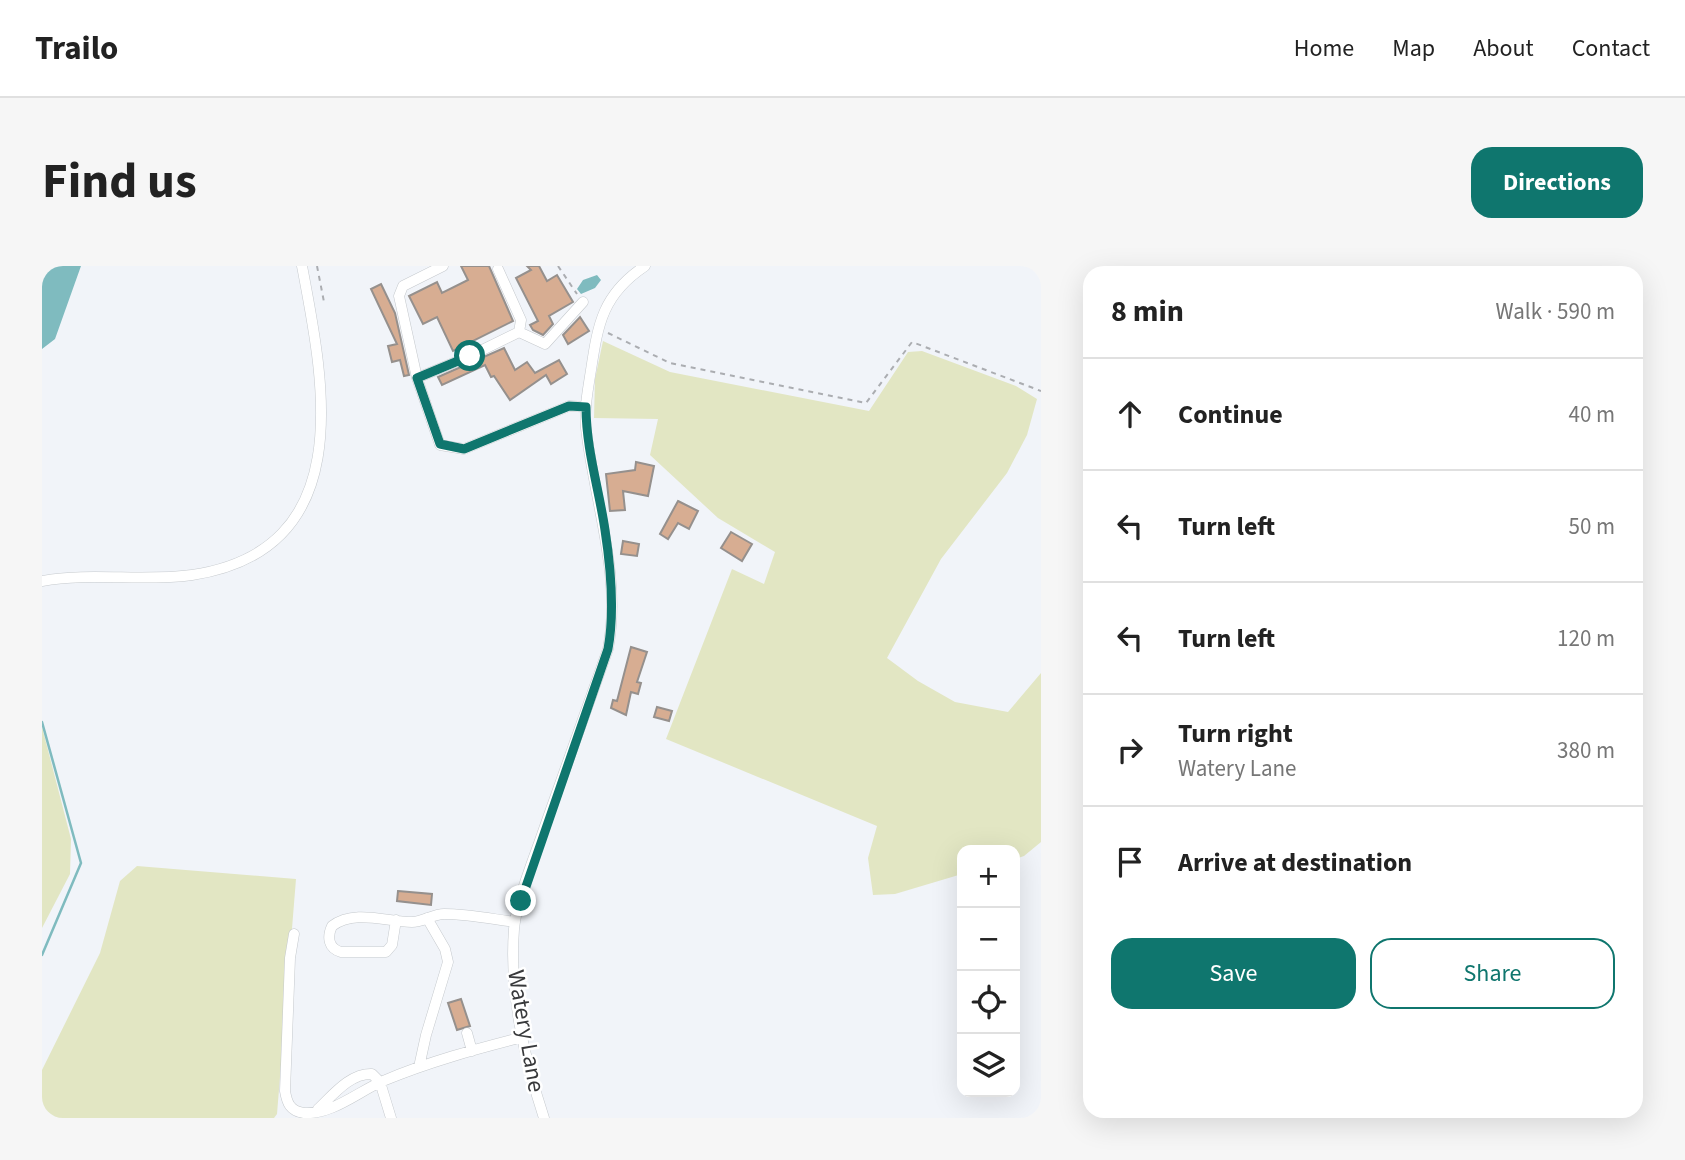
<!DOCTYPE html>
<meta charset="utf-8">
<style>
body{margin:0;font-family:"Source Sans 3",sans-serif;background:#f6f6f6;color:#222}
.controls{position:absolute;right:21px;bottom:21px;display:grid;overflow:hidden;border-radius:14px;box-shadow:0 7px 28px #0002}
.controls button{width:63px;height:63px;display:grid;place-items:center;padding:0;border:0;border-bottom:2px solid #e0e0e0;background:#fff;color:#222;font:35px sans-serif}
.stop{position:absolute;width:21px;height:21px;margin:-16px;border:5px solid #0f766e;border-radius:50%;background:#fff}
.stop.end{background:#0f766e;border-color:#fff;box-shadow:0 2px 7px #0008}
.list{margin:0;padding:0;list-style:none}
h2{display:flex;justify-content:space-between;align-items:center;height:91px;margin:0;padding:0 28px;font-size:30px}
h2 small{font-size:23px;font-weight:400;color:#767676}
.list li{display:grid;grid-template-columns:46px 1fr auto;gap:21px;align-items:center;box-sizing:border-box;height:112px;padding:0 28px;border-top:2px solid #e0e0e0}
.list b{display:block;font-size:26px;white-space:nowrap}
.list p{margin:0;font-size:23px;white-space:nowrap;color:#767676}
.list em{font-size:23px;font-style:normal;color:#767676}
.actions{display:flex;gap:14px;padding:21px 28px}
.actions a{flex:1;padding:16px 0;border:2px solid #0f766e;border-radius:21px;text-align:center;font-size:24px;color:#0f766e}
.actions .main{background:#0f766e;color:#fff}
.icon{flex:none;width:38px;height:38px;fill:none;stroke:currentColor;stroke-width:2;stroke-linecap:round;stroke-linejoin:round}
.map{position:relative;flex:none;width:999px;height:852px;overflow:hidden;border-radius:21px}
header{display:flex;align-items:center;gap:42px;box-sizing:border-box;height:98px;padding:0 35px;background:#fff;border-bottom:2px solid #e0e0e0}
header strong{font-size:33px}
nav{display:flex;gap:38px;margin-inline-start:auto;font-size:24px}
.intro{display:flex;align-items:center;justify-content:space-between;box-sizing:border-box;height:168px;padding:0 42px}
h1{margin:0;font-size:49px}
.button{padding:18px 32px;border-radius:21px;background:#0f766e;color:#fff;font-size:24px;font-weight:700}
main{display:flex;gap:42px;padding:0 42px}
aside{flex:1;background:#fff;border-radius:21px;box-shadow:0 7px 28px #0002}
.map>svg:first-child{display:block}
.green{fill:#e2e6c3}
.water{fill:#7fbbbf}
.lines{fill:none;stroke-linecap:round;stroke-linejoin:round}
.stream{stroke:#7fbbbf;stroke-width:2.5}
.building{fill:#d7ad92;stroke:#95908d;stroke-width:2}
.minor-casing{stroke:#c5c9cd;stroke-width:11}
.path{stroke:#abadb1;stroke-width:2;stroke-dasharray:5 5;stroke-linecap:butt}
.minor{stroke:#fff;stroke-width:10}
.route{stroke:#0f766e;stroke-width:9}
.labels{text-anchor:middle;dominant-baseline:central;stroke-width:5;stroke-linejoin:round;paint-order:stroke}
.street-label{font-size:24px;fill:#38393b;stroke:#fff}
</style>
<header>
<strong>Trailo</strong>
<nav><a>Home</a><a>Map</a><a>About</a><a>Contact</a></nav>
</header>
<div class="intro"><h1>Find us</h1><a class="button">Directions</a></div>
<main>
<div class="map">
<svg width="999" height="852" viewBox="0 0 999 852">
<rect width="100%" height="100%" fill="#f1f4f9"/>
<path class="green" d="M561 75 628 106 827 145 866 86 880 85 974 120 995 133 985 169 965 207 899 293 845 392 876 415 913 436 966 446 999 407V576L982 590 973 593V584H920V608L853 628 831 629 826 592 835 560 624 473 690 303 722 318 733 286 676 252 608 189 616 153 552 152 553 113Z
M0 461 29 573 28 608 0 662Z
M95 600 254 613 235 848 232 852H0V804L58 687 78 615Z"/>
<path class="water" d="M0 0H39L13 73 0 83Z
M555 9 559 14 553 22 539 28 535 23 541 14Z"/>
<g class="lines">
<path class="stream" d="M0 456 39 597 0 689"/>
</g>
<path class="building" d="M419 0H447L471 55 411 85 395 51 381 58 367 30 395 16 400 27 426 14Z
M485 0H497L505 15 515 9 531 36 507 50 511 58 501 69 491 64 488 59 496 55 474 12 489 4Z
M339 18 353 47 367 109 362 110 358 94 350 96 346 80 355 78 329 23Z
M538 51 547 65 526 78 521 69Z
M462 82 473 104 485 96 493 107 517 94 525 108 509 118 504 109 468 134 452 110 449 111 443 99 400 119 396 111Z
M594 196 612 200 606 230 581 225 583 244 568 245 564 208 593 204Z
M636 235 656 245 647 263 636 257 626 273 618 268Z
M689 266 710 278 700 295 679 282Z
M581 275 597 278 595 290 579 288Z
M589 381 605 386 595 416 599 417 596 428 589 426 584 449 569 442 571 434 575 435Z
M615 441 630 445 627 455 612 451Z
M356 625 390 628 389 639 355 635Z
M419 733 428 760 415 764 406 737Z"/>
<g class="lines">
<g class="minor-casing">
<path id="minor" d="M456 3 479 54 477 66 428 90 375 112 398 179 422 183 527 140 544 141
M477 66 503 78 541 36
M375 112 357 30 361 20 401 0
M0 315C49 306 100 316 150 309 316 284 283 120 260 0
M354 654 350 679 344 686H299C286 682 285 671 290 660 313 643 344 656 370 656 381 656 391 648 402 648 425 648 450 653 473 656
M252 668 248 692 243 825C245 837 248 845 262 847 290 849 317 825 341 815 386 796 434 783 481 771
M425 767 430 785
M377 801 384 769 406 696 403 683 385 652
M276 843C291 829 308 807 330 808L338 816 349 852
M502 852C482 791 467 727 472 663 475 632 493 590 503 560 524 501 545 442 566 383 580 309 552 235 544 162 542 143 546 123 549 104 556 57 561 28 603 0"/>
</g>
<path class="path" d="M275 0 282 36
M516 0 535 28
M566 67 628 97 824 137 870 76 999 125"/>
<use href="#minor" class="minor"/>
</g>
<g class="lines">
<path class="route" d="M428 90 375 112 398 178 422 183 527 140 544 141C544 183 557 223 563 264 569 303 573 345 566 383L479 635"/>
</g>
<g class="labels">
<g class="street-label">
<text transform="translate(484 765) rotate(80)">Watery Lane</text>
</g>
</g>
</svg>
<div class="controls">
<button>+</button>
<button>−</button>
<button><svg class="icon" aria-label="locate" viewBox="0 0 24 24"><circle cx="12" cy="12" r="6"/><path d="M12 2v4M12 18v4M2 12h4M18 12h4"/></svg></button>
<button><svg class="icon" aria-label="layers" viewBox="0 0 24 24"><path d="M12 4l9 5-9 5-9-5zM3 14l9 5 9-5"/></svg></button>
</div>
<div class="stop" style="left:428px;top:90px"></div>
<div class="stop end" style="left:479px;top:635px"></div>
</div>
<aside>
<h2>8 min<small>Walk · 590 m</small></h2>
<ul class="list">
<li><svg class="icon" aria-label="ahead" viewBox="0 0 24 24"><path d="M12 20V5M6 11l6-6 6 6"/></svg><div><b>Continue</b></div><em>40 m</em></li>
<li><svg class="icon" aria-label="left" viewBox="0 0 24 24"><path d="M17 20v-9H6M10 6l-5 5 5 5"/></svg><div><b>Turn left</b></div><em>50 m</em></li>
<li><svg class="icon" aria-label="left" viewBox="0 0 24 24"><path d="M17 20v-9H6M10 6l-5 5 5 5"/></svg><div><b>Turn left</b></div><em>120 m</em></li>
<li><svg class="icon" aria-label="right" viewBox="0 0 24 24"><path d="M7 20v-9h11M14 6l5 5-5 5"/></svg><div><b>Turn right</b><p>Watery Lane</p></div><em>380 m</em></li>
<li><svg class="icon" aria-label="arrive" viewBox="0 0 24 24"><path d="M6 21V4h12l-3 4 3 4H6"/></svg><div><b>Arrive at destination</b></div></li>
</ul>
<div class="actions"><a class="main">Save</a><a>Share</a></div>
</aside>
</main>
